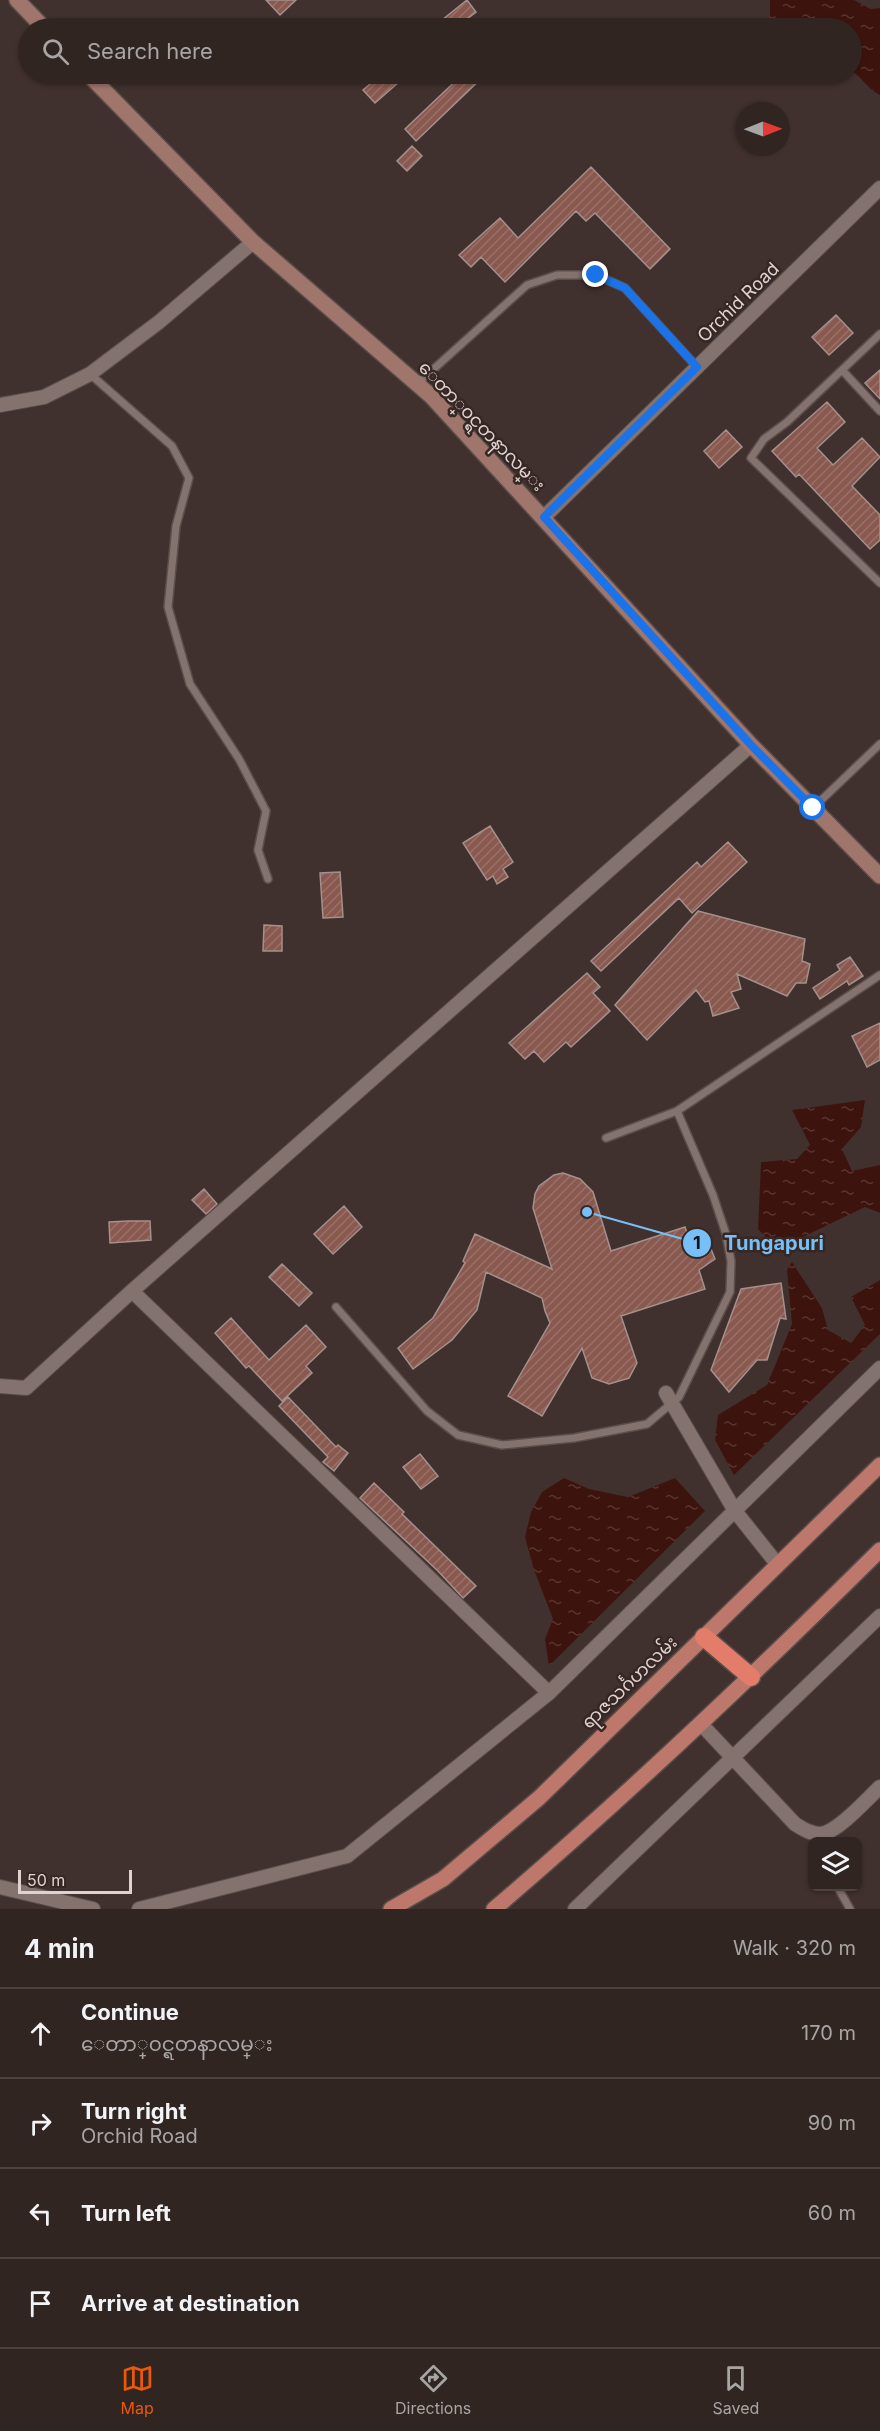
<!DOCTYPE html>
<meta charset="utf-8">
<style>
body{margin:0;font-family:Inter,"Noto Sans Myanmar",sans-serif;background:#392d2a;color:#f1f3f6}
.controls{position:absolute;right:18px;bottom:18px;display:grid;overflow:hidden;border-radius:9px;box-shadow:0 2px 4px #0004}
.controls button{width:54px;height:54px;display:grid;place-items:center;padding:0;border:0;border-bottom:2px solid #4c4240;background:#312522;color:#f1f3f6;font:30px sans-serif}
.compass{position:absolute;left:736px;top:102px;width:54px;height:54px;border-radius:50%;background:#312522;box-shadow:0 2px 4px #0004;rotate:89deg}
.scale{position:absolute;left:18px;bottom:15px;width:114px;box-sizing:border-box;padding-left:6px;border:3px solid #ded3d1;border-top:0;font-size:16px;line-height:21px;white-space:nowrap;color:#ded3d1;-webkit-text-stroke:4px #372724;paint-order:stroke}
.stop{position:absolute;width:18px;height:18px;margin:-14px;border:4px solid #1a73e8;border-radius:50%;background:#fff}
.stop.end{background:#1a73e8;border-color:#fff;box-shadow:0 2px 6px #0008}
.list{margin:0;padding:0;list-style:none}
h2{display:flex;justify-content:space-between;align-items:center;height:78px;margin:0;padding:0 24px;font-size:26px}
h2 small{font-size:20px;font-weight:400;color:#a8a5a5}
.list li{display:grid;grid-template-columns:39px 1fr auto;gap:18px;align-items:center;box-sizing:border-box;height:90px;padding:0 24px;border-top:2px solid #4c4240}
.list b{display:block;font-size:22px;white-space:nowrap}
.list p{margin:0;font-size:20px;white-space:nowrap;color:#a8a5a5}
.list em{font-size:20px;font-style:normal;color:#a8a5a5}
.icon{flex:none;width:33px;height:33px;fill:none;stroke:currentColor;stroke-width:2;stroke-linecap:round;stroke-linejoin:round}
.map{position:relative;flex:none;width:880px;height:1909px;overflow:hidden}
.search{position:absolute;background:#312522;box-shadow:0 2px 4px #0004;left:18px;right:18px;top:18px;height:66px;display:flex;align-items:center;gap:15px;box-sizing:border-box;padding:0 21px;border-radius:33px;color:#a8a5a5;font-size:22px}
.sheet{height:438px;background:#312522}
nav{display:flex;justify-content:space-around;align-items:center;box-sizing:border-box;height:84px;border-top:2px solid #4c4240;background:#312522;font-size:16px;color:#a8a5a5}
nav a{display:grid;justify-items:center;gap:3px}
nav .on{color:#ea580c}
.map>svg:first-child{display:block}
.water{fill:url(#water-ripples)}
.building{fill:url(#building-hatch);stroke:#a4908c;stroke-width:1.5}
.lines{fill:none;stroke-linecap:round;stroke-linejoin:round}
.lane-casing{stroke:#5a4d4a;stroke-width:10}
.street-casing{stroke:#5a4d4a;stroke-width:16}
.secondary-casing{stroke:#5a4d4a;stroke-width:18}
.primary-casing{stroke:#5a4d4a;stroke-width:18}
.highway-casing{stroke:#5a4d4a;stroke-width:21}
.lane{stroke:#84726e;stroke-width:7}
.street{stroke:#84726e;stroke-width:14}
.secondary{stroke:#a0756c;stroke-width:15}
.primary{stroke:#bd786b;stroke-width:15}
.highway{stroke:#e37c69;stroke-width:18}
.route{stroke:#1a73e8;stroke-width:8}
.labels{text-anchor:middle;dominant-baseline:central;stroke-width:5;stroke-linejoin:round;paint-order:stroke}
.street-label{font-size:18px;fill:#ded3d1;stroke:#372724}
.leader{fill:none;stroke:#76c0f7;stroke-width:2}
.callout-dot{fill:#76c0f7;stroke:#372724;stroke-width:2}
.mark-label{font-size:18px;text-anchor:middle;font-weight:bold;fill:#111}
.callout-label{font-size:20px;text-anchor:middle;font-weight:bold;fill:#76c0f7;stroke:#372724;stroke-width:5;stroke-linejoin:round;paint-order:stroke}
</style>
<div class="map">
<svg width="880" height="1909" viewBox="0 0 880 1909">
<defs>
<pattern id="water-ripples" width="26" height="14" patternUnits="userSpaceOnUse" patternTransform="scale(1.5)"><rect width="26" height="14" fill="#3d140d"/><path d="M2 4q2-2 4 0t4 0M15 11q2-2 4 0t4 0" fill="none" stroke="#59352f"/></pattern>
<pattern id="building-hatch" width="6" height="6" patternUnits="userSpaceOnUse" patternTransform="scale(1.5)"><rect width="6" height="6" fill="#89594f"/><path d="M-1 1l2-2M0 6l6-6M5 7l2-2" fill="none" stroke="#997067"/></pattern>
</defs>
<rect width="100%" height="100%" fill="#41312e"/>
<path class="water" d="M770 0H854L871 9 880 8V95C869 90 862 78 852 71V28H770Z
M865 1100 861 1127 842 1149 852 1171 880 1165V1213L865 1207 778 1249 758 1229 761 1162 797 1159 810 1145 792 1110Z
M792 1262 822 1308 828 1330 851 1343 865 1325 851 1297 880 1280V1334L734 1475 715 1440 718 1415 767 1385 792 1324 787 1270Z
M564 1478 589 1489 628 1497 675 1478 705 1511 549 1666 545 1639 553 1619 534 1570 525 1537 531 1512 542 1492Z"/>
<path class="building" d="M266 0H296L280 15Z
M467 0 476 12 455 28H432Z
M382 74H408L375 103 363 90Z
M463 74H486L416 141 405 129Z
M412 146 422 156 407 171 397 161Z
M591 167 670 249 650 269 595 213 586 221 576 211 505 282 481 257 471 267 459 255 500 218 518 238Z
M836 315 853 333 829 355 812 337Z
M880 370V399L865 383Z
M827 402 845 422 817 448 833 465 862 438 880 457 852 486 880 515V540L870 549 799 474 796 477 772 451Z
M726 430 742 447 719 468 704 451Z
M490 826 513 862 503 869 508 877 497 884 493 876 487 880 463 843Z
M728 842 747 862 692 913 679 898 601 971 591 961 697 862 701 867Z
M340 872 343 917 323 918 320 873Z
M698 911 805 939 802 961 810 964 806 983H796L787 996 737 974 741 989 731 992 739 1008 713 1016 709 1001 705 1002 696 990 647 1040 615 1005Z
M264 925 282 926V951H263Z
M850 957 863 976 849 985 847 981 820 999 813 988 840 970 837 965Z
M587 973 600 987 593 993 610 1011 571 1047 566 1042 544 1062 534 1051 525 1059 509 1043Z
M880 1023V1060L867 1067 852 1036Z
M563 1173 580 1179 593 1192 611 1251 685 1227 689 1240 707 1239 715 1259 699 1270 705 1289 621 1316 637 1363 629 1378 609 1384 592 1378 582 1348 542 1416 508 1396 550 1323 545 1311 542 1298 486 1272 477 1310 452 1340 413 1369 398 1348 433 1318 465 1263 463 1261 475 1234 552 1269 533 1208 535 1194 539 1186 554 1175Z
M204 1189 217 1204 206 1214 192 1200Z
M344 1206 362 1227 333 1254 314 1234Z
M128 1221H150L151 1240 110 1243 109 1222Z
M282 1264 312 1293 299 1306 269 1277Z
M781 1283 786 1319 780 1318 767 1360H757L729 1392 711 1370 741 1289Z
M231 1318 269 1360 306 1325 326 1347 306 1366 312 1373 282 1401 249 1366 246 1368 215 1333Z
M288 1397 336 1447 338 1445 348 1453 334 1471 323 1462 328 1457 279 1406Z
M420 1454 438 1476 421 1489 403 1467Z
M374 1483 404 1512 402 1514 476 1586 463 1598 438 1571 360 1498Z"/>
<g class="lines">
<g class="lane-casing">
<path id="lane" d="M880 334 787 422 764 439 751 458 880 583
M842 370 880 411
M90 374 172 446 189 478 176 526 168 607 190 684 239 759 266 811 258 850 268 879
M417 384 527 285 557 275H596L625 288 697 367
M813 808 880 744
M606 1138 677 1111 880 975
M336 1307 427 1411 458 1435 502 1445 574 1438 647 1424 679 1397 730 1292 731 1261 726 1234 713 1195 677 1111
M837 1886 850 1909"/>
</g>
<g class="street-casing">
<path id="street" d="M0 405 44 397 90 374 159 322 253 242
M544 517 880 188
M132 1291 549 1693 880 1368
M0 1386 26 1388 132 1291 751 745
M666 1393 735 1511 778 1565
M701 1724 795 1824C803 1829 811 1834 821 1834 838 1832 867 1799 880 1787
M0 1887 93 1909
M139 1909 347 1856 549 1693
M575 1909 880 1616"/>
</g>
<g class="secondary-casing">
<path id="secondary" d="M17 0 44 28
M88 74 253 242 431 396 751 745 880 876"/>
</g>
<g class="primary-casing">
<path id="primary" d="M391 1909 443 1879 539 1798 880 1465
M494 1909C628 1795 755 1674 880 1550"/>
</g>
<g class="highway-casing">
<path id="highway" d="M704 1637 751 1677"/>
</g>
<use href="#lane" class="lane"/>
<use href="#street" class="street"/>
<use href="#secondary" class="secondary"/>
<use href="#primary" class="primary"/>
<use href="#highway" class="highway"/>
</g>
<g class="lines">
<path class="route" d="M596 275 625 288 697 367 544 517 751 745 813 808"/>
</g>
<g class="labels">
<g class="street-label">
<text transform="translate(738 302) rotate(-44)">Orchid Road</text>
<text transform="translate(482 426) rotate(46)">ေတာ္၀င္ရတနာလမ္း</text>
<text transform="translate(629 1682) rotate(-44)">ရာဇသင်္ဂဟလမ်း</text>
</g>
</g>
<path class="leader" d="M587 1212L697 1243"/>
<g class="callout-dot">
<circle cx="587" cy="1212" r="6"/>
<circle cx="697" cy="1243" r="15"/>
</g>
<g class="mark-label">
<text x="697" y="1249">1</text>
</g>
<g class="callout-label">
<text x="774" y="1250">Tungapuri</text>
</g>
</svg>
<div class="controls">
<button><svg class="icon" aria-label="layers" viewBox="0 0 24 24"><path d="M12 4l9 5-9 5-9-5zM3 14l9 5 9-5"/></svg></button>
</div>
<svg class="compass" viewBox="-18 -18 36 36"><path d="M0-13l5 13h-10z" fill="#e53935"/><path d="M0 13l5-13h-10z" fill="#a8a5a5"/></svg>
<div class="scale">50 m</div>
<div class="stop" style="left:813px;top:808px"></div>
<div class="stop end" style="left:596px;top:275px"></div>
<div class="search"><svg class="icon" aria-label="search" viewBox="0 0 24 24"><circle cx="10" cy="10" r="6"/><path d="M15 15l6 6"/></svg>Search here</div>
</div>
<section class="sheet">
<h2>4 min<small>Walk · 320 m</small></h2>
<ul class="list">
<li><svg class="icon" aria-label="ahead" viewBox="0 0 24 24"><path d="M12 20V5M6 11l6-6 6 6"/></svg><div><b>Continue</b><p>ေတာ္၀င္ရတနာလမ္း</p></div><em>170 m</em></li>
<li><svg class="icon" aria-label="right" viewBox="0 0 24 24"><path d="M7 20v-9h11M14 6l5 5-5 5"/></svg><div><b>Turn right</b><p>Orchid Road</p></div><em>90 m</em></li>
<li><svg class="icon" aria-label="left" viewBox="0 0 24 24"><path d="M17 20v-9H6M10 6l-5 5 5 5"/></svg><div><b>Turn left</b></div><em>60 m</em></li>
<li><svg class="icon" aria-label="arrive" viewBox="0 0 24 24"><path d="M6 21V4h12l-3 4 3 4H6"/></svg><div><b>Arrive at destination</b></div></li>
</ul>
</section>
<nav>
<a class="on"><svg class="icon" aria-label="map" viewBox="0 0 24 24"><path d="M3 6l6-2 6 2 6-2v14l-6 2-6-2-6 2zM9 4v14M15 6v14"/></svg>Map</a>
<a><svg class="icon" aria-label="directions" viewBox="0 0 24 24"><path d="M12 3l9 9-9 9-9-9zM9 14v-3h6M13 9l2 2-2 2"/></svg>Directions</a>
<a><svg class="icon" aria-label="saved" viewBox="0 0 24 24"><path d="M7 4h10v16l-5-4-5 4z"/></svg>Saved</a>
</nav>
